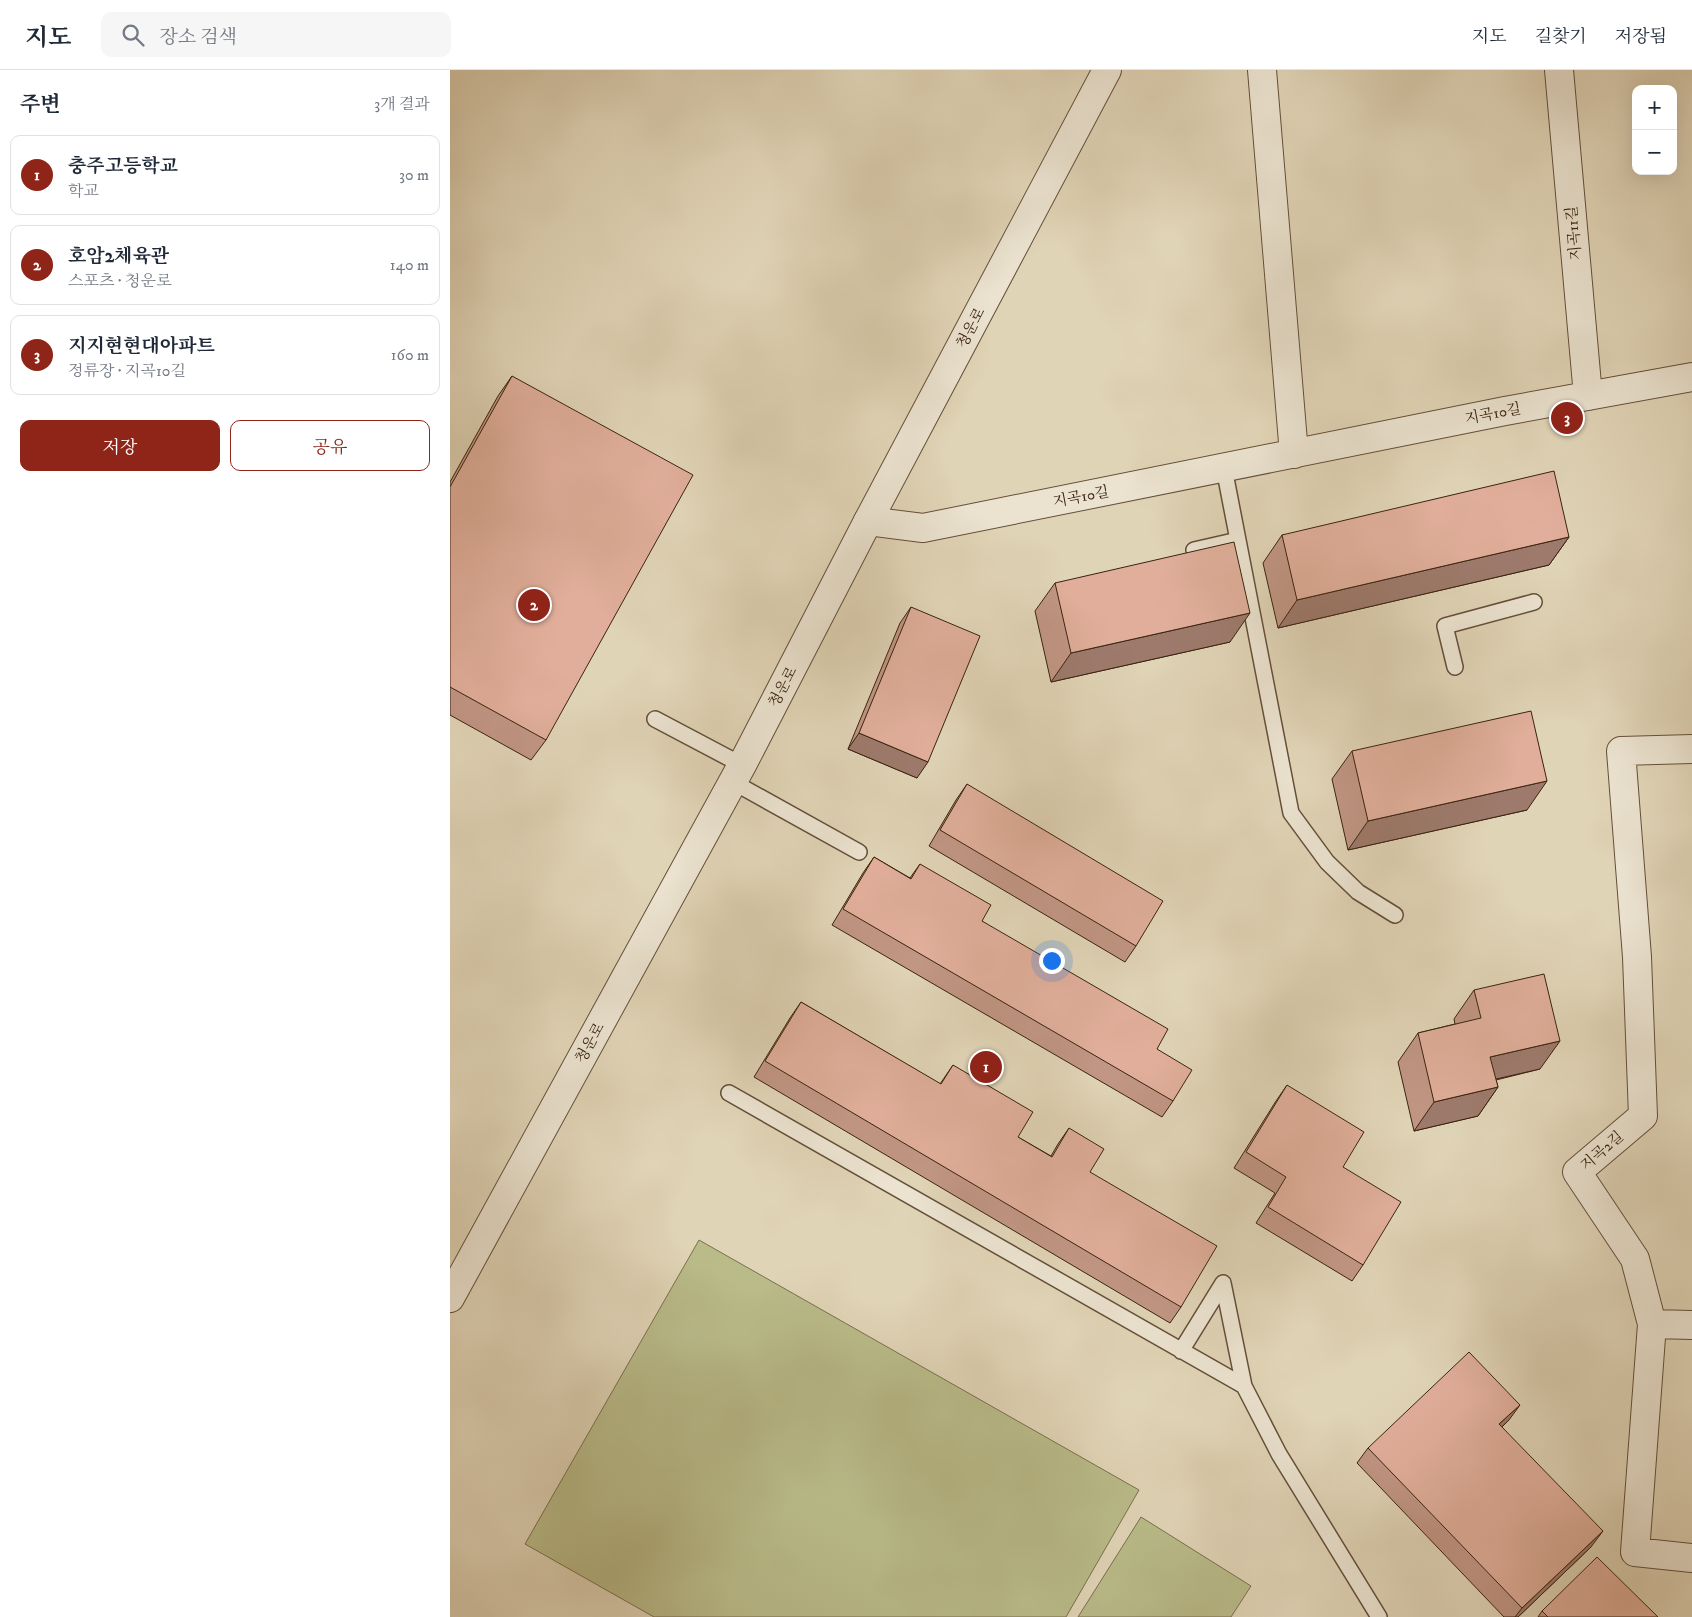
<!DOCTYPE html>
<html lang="ko">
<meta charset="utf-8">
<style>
body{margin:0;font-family:"IM FELL DW Pica","Noto Serif KR",serif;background:#f6f6f7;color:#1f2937}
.controls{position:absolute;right:15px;top:15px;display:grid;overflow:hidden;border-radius:10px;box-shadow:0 5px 20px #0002}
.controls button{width:45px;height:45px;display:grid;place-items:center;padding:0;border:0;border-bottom:1px solid #e0e1e3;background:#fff;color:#1f2937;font:25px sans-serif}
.you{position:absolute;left:601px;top:890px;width:18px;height:18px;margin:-12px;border:4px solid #fff;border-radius:50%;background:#1a73e8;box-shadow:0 0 0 8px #1a73e833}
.badge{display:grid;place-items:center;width:32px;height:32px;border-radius:50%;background:#8f2418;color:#fff;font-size:16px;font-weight:700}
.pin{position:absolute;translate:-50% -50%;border:2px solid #fff;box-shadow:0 1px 5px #0006}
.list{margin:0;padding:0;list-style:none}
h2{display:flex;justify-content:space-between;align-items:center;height:65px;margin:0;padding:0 20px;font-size:21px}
h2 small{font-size:16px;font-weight:400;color:#747a83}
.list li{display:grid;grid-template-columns:32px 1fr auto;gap:15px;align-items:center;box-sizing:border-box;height:80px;margin:0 10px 10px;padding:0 10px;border:1px solid #e0e1e3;border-radius:10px}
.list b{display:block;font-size:19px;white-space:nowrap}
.list p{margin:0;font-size:16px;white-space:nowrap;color:#747a83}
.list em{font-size:16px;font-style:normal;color:#747a83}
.actions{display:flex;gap:10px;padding:15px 20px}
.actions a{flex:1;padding:11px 0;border:1px solid #8f2418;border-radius:10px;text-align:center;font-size:18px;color:#8f2418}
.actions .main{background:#8f2418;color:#fff}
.icon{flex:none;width:28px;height:28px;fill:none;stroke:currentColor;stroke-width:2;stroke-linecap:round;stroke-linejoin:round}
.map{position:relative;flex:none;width:1242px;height:1547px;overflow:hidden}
header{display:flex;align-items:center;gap:30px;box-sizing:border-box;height:70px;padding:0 25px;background:#fff;border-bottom:1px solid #e0e1e3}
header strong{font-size:24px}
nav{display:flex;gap:28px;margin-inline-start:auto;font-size:18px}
.search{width:350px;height:45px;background:#f6f6f7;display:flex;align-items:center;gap:12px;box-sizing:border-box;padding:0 18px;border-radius:10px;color:#747a83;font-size:19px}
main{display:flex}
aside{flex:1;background:#fff}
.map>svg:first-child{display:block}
.pitch{fill:#b9bb89;stroke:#7a6f4c}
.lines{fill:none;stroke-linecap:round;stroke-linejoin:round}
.service-casing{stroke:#644f3a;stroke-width:18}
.minor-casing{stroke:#644f3a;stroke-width:30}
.tertiary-casing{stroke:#644f3a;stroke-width:30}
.service{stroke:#ebe3d0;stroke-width:15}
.minor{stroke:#ebe3d0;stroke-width:28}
.tertiary{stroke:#ebe3d0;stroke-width:28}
.wall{fill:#c19684;stroke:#3a2310}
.shaded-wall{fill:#9d7a6c;stroke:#3a2310}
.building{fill:#e0ae9a;stroke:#3a2310}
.labels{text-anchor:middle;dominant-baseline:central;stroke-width:5;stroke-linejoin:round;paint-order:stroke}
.street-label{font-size:15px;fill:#3a2310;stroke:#ebe3d0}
</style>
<header>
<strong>지도</strong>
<div class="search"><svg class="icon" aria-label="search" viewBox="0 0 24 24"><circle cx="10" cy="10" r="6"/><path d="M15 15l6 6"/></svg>장소 검색</div>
<nav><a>지도</a><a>길찾기</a><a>저장됨</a></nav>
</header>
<main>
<aside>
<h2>주변<small>3개 결과</small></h2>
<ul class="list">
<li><span class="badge">1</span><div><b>충주고등학교</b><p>학교</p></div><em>30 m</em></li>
<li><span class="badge">2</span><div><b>호암2체육관</b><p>스포츠 · 청운로</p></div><em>140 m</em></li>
<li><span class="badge">3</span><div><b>지지현현대아파트</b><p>정류장 · 지곡10길</p></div><em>160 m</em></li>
</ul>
<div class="actions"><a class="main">저장</a><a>공유</a></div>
</aside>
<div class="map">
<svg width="1242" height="1547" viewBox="0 0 1242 1547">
<rect width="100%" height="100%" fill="#e0d4b6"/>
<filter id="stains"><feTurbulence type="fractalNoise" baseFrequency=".004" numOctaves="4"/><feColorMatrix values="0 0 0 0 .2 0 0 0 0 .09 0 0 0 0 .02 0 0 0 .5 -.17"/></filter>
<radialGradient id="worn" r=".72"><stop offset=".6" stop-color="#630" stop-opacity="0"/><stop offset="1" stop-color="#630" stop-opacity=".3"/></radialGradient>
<path class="pitch" d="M249 1170 689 1420 616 1547H204L75 1474Z
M691 1447 801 1516 781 1547H628Z"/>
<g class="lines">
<g class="service-casing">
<path id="service" d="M774 398 841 743 877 792 908 822 945 845
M744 480 788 470
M1005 597 995 556 1084 532
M205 649 292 695
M283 712 409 782
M279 1023 794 1316 829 1384 929 1547
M731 1281 773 1213 794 1316"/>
</g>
<g class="minor-casing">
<path id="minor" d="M812 0 844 384
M1109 0 1138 326
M418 451 473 458 1055 341 1242 307
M1242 679 1171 681 1187 887 1193 1046 1127 1102 1185 1189 1202 1254 1185 1482 1242 1488
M1202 1254 1242 1255"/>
</g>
<g class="tertiary-casing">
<path id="tertiary" d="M0 1228 292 695 418 451 657 0"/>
</g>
<use href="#service" class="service"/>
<use href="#minor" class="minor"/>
<use href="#tertiary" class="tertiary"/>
</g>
<path class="wall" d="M62 306 96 670 81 690 0 645V412L48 326Z
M832 465 1119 467 1099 495 828 558 813 493Z
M605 513 780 572 601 612 585 541Z
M461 537 467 708 398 679 450 553Z
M902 681 1077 740 898 780 882 709Z
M517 714 686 876 675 892 479 776 506 730Z
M424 787 460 808 470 794 532 851 707 979 723 1031 712 1047 382 855 413 803Z
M1024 920 1090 999 1046 1010 1048 1017 1028 1046 964 1061 948 992 968 963 1005 954 1004 949Z
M351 932 490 1014 503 995 568 1067 601 1086 608 1074 619 1058 640 1102 731 1237 720 1253 304 1007 340 948Z
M837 1015 893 1097 913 1195 902 1211 806 1153 825 1123 784 1098 826 1031Z
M1059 1350 1052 1357 1141 1477 1068 1547H1054L907 1393 918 1378Z
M1092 1541 1208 1547H1088Z"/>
<path class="shaded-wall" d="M1119 467 1099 495 828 558 847 530Z
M800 543 780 572 601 612 621 583Z
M409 663 478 692 467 708 398 679Z
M1097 711 1077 740 898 780 918 751Z
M1110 971 1090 999 1020 1015 1040 987Z
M1048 1017 1028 1046 964 1061 984 1032Z
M1070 1335 1059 1350 1038 1370 1049 1354Z
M1153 1461 1141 1477 1068 1547H1065L1072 1538Z"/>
<path class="building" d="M62 306 243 405 96 670 0 617V417Z
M1104 401 1119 467 847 530 832 465Z
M784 472 800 543 621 583 605 513Z
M461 537 530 566 478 692 409 663Z
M1081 641 1097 711 918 751 902 681Z
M517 714 713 831 686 876 490 760Z
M424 787 461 809 470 794 541 835 532 851 718 959 707 979 742 1000 723 1031 393 839Z
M1094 904 1110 971 1040 987 1048 1017 984 1032 968 963 1031 948 1024 920Z
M351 932 491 1014 503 995 583 1042 568 1067 602 1087 619 1058 654 1079 640 1102 767 1176 731 1237 315 991Z
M837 1015 914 1062 893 1097 951 1132 913 1195 818 1137 836 1107 796 1082Z
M1019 1282 1070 1335 1049 1354 1153 1461 1072 1538 918 1378Z
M1147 1487 1208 1547H1098L1092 1541Z"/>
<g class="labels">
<g class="street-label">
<text transform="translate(1124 163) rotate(-95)">지곡11길</text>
<text transform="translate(521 258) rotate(-62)">청운로</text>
<text transform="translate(1043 344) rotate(-11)">지곡10길</text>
<text transform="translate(631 427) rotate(-11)">지곡10길</text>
<text transform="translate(333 617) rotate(-62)">청운로</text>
<text transform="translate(140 973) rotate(-61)">청운로</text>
<text transform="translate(1152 1081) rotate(-41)">지곡2길</text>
</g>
</g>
<rect width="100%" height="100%" filter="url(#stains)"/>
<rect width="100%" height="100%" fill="url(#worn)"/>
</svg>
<div class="controls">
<button>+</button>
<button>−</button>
</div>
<div class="you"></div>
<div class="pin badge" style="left:536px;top:997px">1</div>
<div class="pin badge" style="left:84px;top:535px">2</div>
<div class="pin badge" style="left:1117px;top:348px">3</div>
</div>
</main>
